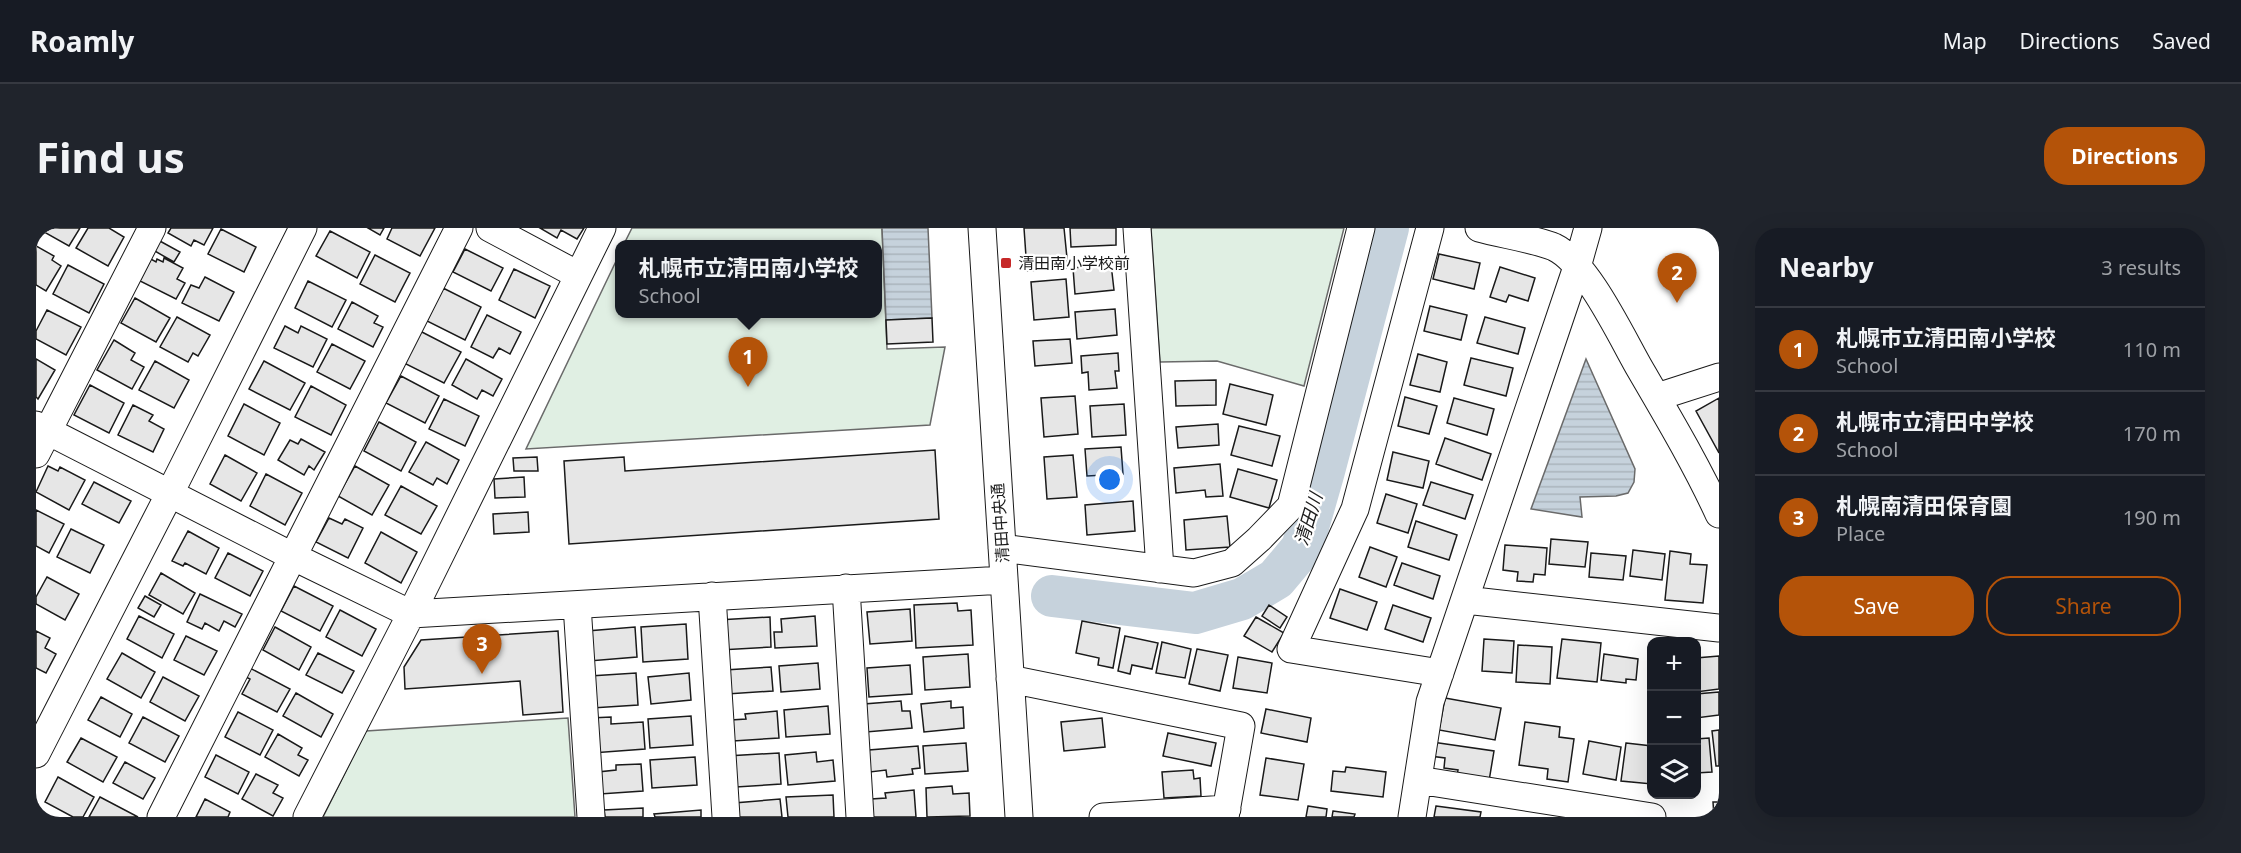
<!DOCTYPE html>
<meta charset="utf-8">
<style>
body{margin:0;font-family:"Noto Sans","Noto Sans JP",sans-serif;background:#20242c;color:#f1f3f6}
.controls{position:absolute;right:18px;bottom:18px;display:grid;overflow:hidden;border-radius:12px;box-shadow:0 6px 24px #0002}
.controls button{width:54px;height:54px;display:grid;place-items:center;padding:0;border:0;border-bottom:2px solid #363941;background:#171b24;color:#f1f3f6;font:30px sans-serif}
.you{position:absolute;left:1074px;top:252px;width:21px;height:21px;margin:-15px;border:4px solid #fff;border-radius:50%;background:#1a73e8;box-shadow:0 0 0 9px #1a73e833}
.badge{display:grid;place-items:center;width:39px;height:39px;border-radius:50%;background:#b45309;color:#fff;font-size:20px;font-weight:700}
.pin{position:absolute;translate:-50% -50px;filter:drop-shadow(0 2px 3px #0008)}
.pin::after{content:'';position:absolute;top:32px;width:21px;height:18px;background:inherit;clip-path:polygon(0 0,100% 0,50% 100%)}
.popup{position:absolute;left:579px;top:12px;width:267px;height:78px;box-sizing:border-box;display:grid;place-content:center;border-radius:12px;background:#171b24;filter:drop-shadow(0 2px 4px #0005);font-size:20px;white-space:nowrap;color:#9ea1a6}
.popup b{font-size:22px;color:#f1f3f6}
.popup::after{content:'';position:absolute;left:50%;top:100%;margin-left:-12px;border:12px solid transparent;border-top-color:#171b24}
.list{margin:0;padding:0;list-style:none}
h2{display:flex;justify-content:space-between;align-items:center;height:78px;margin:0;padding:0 24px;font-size:26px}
h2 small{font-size:20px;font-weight:400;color:#9ea1a6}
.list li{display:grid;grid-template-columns:39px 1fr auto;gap:18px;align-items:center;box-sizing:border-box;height:84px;padding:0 24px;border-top:2px solid #363941}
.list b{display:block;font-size:22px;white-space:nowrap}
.list p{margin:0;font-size:20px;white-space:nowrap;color:#9ea1a6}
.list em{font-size:20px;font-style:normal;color:#9ea1a6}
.actions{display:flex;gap:12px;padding:18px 24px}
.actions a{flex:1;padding:14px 0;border:2px solid #b45309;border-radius:24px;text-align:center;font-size:21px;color:#b45309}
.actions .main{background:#b45309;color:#fff}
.icon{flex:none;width:33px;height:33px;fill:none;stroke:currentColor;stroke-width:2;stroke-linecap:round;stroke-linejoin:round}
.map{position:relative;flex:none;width:1683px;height:589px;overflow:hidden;border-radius:24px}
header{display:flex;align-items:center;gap:36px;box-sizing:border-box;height:84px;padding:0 30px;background:#171b24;border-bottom:2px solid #363941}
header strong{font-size:28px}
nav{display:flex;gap:33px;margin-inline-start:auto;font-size:21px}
.intro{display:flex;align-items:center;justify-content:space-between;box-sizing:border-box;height:144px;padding:0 36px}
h1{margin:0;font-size:42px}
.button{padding:15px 27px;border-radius:24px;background:#b45309;color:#fff;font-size:21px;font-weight:700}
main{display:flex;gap:36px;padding:0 36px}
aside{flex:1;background:#171b24;border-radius:24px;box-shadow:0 6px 24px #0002}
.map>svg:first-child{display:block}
.park{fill:#e0efe3;stroke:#6a6a6a;stroke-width:1.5}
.water{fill:url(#water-rules);stroke:#6a6a6a;stroke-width:1.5}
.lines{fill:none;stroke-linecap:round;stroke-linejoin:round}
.river{stroke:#c6d2dc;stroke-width:42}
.building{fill:#e6e6e6;stroke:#1a1a1a;stroke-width:1.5}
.minor-casing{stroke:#1a1a1a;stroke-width:29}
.minor{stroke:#fff;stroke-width:27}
.poi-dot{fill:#c62828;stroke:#fff;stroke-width:2}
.labels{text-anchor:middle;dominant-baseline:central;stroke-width:4.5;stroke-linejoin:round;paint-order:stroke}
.poi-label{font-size:16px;fill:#1a1a1a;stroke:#fff;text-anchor:start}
.street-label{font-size:16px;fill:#1a1a1a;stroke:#fff}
.water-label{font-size:18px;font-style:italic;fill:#1a1a1a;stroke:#fff}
</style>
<header>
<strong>Roamly</strong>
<nav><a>Map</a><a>Directions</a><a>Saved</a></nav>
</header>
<div class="intro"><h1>Find us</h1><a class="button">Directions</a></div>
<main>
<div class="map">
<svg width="1683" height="589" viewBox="0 0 1683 589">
<defs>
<pattern id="water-rules" width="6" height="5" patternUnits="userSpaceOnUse" patternTransform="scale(1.5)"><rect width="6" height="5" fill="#c6d2dc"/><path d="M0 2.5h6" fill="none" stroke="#aab4bc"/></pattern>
</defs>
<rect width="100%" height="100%" fill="#fff"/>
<path class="park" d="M596 0H846L851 121 909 119 894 197 490 221 583 27V86H841V16H588Z
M1115 0H1308L1268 158 1181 133 1124 134Z
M532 490 539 589H287L330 503Z"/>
<path class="water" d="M846 0H892L896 90 850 92Z
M1550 131 1599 241 1598 254 1592 265 1580 268 1544 269 1546 289 1495 281Z"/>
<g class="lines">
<path class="river" d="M1016 368 1159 385 1206 371 1240 351 1266 320 1288 243 1352 0"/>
</g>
<path class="building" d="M1 0H44L33 18Z
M52 0H73L88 9 72 38 40 20Z
M135 0H177L168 17 158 12 155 18 132 5Z
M332 0H348L344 7Z
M356 0H399L384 28 351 11Z
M504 0H548L541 11 525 2 521 10Z
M988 0H1028L1032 40 991 43Z
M1034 0H1080V17L1035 19Z
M185 1 220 19 208 44 172 26Z
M294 3 334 24 321 50 280 28Z
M122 12 144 24 138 34 117 22Z
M0 18 18 28 16 32 25 38 10 63 0 57Z
M429 21 467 40 455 63 417 44Z
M1403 26 1444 35 1438 61 1397 51Z
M339 27 374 45 359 74 324 56Z
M128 30 147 40 141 51 149 55 140 71 104 53 115 31 120 34 121 31 127 34Z
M1075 36 1078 62 1039 66 1037 40Z
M32 37 68 56 53 85 17 66Z
M1464 39 1499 50 1492 73 1473 67 1470 74 1454 69Z
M478 41 514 58 499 90 463 72Z
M169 49 198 64 183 93 146 75 155 57 163 60Z
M1030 51 1033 89 998 92 995 54Z
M272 53 310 72 296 99 259 80Z
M407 60 445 79 429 112 391 93Z
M99 70 134 90 120 114 85 95Z
M316 74 342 88 338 95 347 99 337 119 302 101Z
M1394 78 1431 87 1425 112 1388 103Z
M1079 81 1081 107 1041 111 1039 84Z
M11 82 45 99 30 127 0 111V103Z
M451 87 485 104 474 126 463 120 457 130 435 119Z
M141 89 174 107 162 128 157 125 152 134 124 119Z
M1449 89 1489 100 1482 126 1441 115Z
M896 90 897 114 851 116 850 92Z
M249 98 262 105 265 98 291 111 277 139 238 120Z
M382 102 425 124 408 155 366 134Z
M1034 111 1036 135 999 138 997 113Z
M78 112 99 125 95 132 108 139 96 161 61 142Z
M296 116 329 133 314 161 281 144Z
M1082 125 1083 143H1079L1081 160 1053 162 1052 144 1046 145 1045 128Z
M1382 126 1411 134 1404 164 1374 157Z
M1435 130 1477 140 1470 168 1428 157Z
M0 131 19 142 2 171 0 169Z
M430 131 466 151 457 168 446 162 441 171 416 157Z
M119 133 153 152 138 180 103 162Z
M228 133 269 155 254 182 213 161Z
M365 148 403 168 389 195 350 175Z
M1180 152V177L1140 178 1139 153Z
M1194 156 1237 167 1230 197 1187 186Z
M54 157 88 175 73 205 38 187Z
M275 158 310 177 295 207 259 189Z
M1039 168 1042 206 1008 209 1005 170Z
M1369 169 1401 178 1393 206 1362 198Z
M1418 170 1458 181 1451 207 1411 195Z
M1683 170V225L1660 183Z
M408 171 443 188 429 218 393 201Z
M208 176 244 195 228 227 192 208Z
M1088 176 1090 207 1056 209 1054 178Z
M97 177 117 187 113 193 128 201 117 224 82 207Z
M343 194 380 214 365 243 328 223Z
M1182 196 1183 217 1142 220 1140 199Z
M1203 198 1244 208 1236 238 1195 227Z
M1409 210 1455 226 1446 252 1400 236Z
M265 211 289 224 278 242 273 238 268 247 242 232 254 212 262 216Z
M390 214 423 232 411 256 401 250 397 257 373 244Z
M1085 219 1087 246 1051 248 1049 221Z
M899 222 903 291 533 316 528 233 588 229 589 243Z
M1357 224 1393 233 1387 260 1351 252Z
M189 227 221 245 205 273 174 256Z
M1037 227 1041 269 1011 271 1008 229Z
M501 229 502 243H478L477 230Z
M1184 236 1187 268 1170 269 1169 262 1140 265 1138 240Z
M12 238 22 243 24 239 49 252 33 282 0 264Z
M319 238 353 257 336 287 302 268Z
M1202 241 1241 252 1233 280 1194 269Z
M230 246 266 265 249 297 214 278Z
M488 249 489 269 459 270 458 251Z
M58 254 95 273 83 295 46 276Z
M1395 254 1437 267 1429 291 1387 277Z
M365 258 401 278 385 306 349 287Z
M1350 266 1381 276 1372 305 1341 295Z
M1097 273 1099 303 1051 307 1049 277Z
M0 282 28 296 13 325 0 318Z
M492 284 493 304 458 306 457 286Z
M1191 288 1194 319 1150 322 1148 292Z
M293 290 306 296 309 291 327 300 312 330 280 314Z
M1380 293 1421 307 1413 332 1372 319Z
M35 301 68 317 54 345 21 329Z
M152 303 183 320 170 346 149 335 147 338 136 333Z
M345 304 381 324 365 355 329 335Z
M1515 311 1552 314 1549 339 1513 336Z
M1469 317 1511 320 1509 347 1498 346 1497 354 1481 353 1482 344 1467 342Z
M1334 319 1361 329 1350 359 1323 349Z
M1597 322 1629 326 1626 352 1594 348Z
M1634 323 1655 326 1654 336 1671 337 1667 375 1629 372Z
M192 325 227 343 214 368 179 350Z
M1555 325 1590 328 1587 352 1553 349Z
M1366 335 1404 348 1397 371 1358 357Z
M125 345 159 365 147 386 113 367Z
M11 349 43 366 29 392 0 376V369Z
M258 358 297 378 284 403 245 383Z
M1304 361 1341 374 1331 402 1294 390Z
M164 366 206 386 199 399 188 393 183 403 169 395 166 401 151 394Z
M109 368 125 377 118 389 102 380Z
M921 375 922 383 935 382 937 417 880 420 878 377Z
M1233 377 1251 389 1244 400 1226 388Z
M1357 377 1395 390 1387 414 1349 401Z
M874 381 876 413 834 416 831 384Z
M304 382 340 401 326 428 290 409Z
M103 388 138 406 126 430 91 411Z
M779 388 781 418 739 420 738 404H746L745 391Z
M734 389 735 419 684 422 682 392Z
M1220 389 1248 405 1236 424 1208 408Z
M1046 393 1084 400 1077 440 1062 437 1063 430 1040 425Z
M650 396 652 431 607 434 605 399Z
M239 399 275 419 263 442 227 422Z
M599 399 601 429 553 433 551 403Z
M0 403 14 410 9 420 20 426 10 445 0 440Z
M522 403 527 484 487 487 484 453 369 461 368 439 385 412Z
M150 408 181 423 168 447 138 432Z
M1089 408 1122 415 1116 441 1096 437 1094 446 1082 443Z
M1448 411 1478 413 1476 445 1446 443Z
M1526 411 1565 415 1561 454 1521 450Z
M1126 414 1155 421 1149 450 1120 445Z
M1482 417 1516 419 1514 456 1480 454Z
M1161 421 1192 427 1184 463 1153 456Z
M86 425 119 444 105 470 71 451Z
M282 425 318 443 306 465 270 447Z
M932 426 934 459 889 462 887 429Z
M1568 426 1602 431 1600 452 1590 451V455L1565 452Z
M1683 428V461L1660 464V430Z
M1202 429 1236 435 1231 465 1197 460Z
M782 435 784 461 745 464 743 438Z
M874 437 876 466 833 469 831 440Z
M210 438 254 461 241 484 206 466 214 451 206 447Z
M735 439 737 463 691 466 689 442Z
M600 445 602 477 556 480 554 448Z
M653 445 655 472 615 476 612 449Z
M127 449 163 468 149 493 114 474Z
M1683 464V487L1660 490V466Z
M260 465 297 486 285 509 247 488Z
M65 469 96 486 84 509 52 492Z
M1409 470 1465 480 1459 512 1403 502Z
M865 473 866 483H874L876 500 830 504 828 476Z
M915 473V480L927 479 928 500 888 504 885 476Z
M792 478 794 506 750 509 748 482Z
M1230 481 1275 490 1271 514 1225 505Z
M741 483 743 510 697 513 695 492 710 491 709 486Z
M202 484 237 502 224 527 189 509Z
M655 488 657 517 614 520 612 491Z
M107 489 143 508 129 534 93 515Z
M575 489V496L607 494 609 521 556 525 554 490Z
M1066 490 1069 519 1028 523 1025 494Z
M1489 494 1524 499 1523 509 1538 511 1532 554 1511 551 1512 541 1483 537Z
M1683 502V538H1680L1676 503Z
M1132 505 1180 515 1175 538 1127 528Z
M242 506 266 520 262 527 272 532 263 548 229 529Z
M45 510 81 529 67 554 31 534Z
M1673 510 1676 544 1660 545V511Z
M1553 513 1585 519 1580 552 1547 546Z
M1396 514 1458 523 1453 553 1421 548 1422 542 1408 540 1409 530 1394 528Z
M930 515 932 543 889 546 887 518Z
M1590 515 1616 518V556L1585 553Z
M882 518 884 540 876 541 877 546 851 549 850 542 834 544 833 522Z
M780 524 781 534 797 532 799 553 752 557 749 527Z
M743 525 745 556 700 559 691 528Z
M180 527 213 544 202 566 169 549Z
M659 529 661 557 616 560 614 532Z
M1230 530 1268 536 1262 572 1224 567Z
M89 534 119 550 107 571 77 555Z
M605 536 607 563 564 566 562 544 580 542V537Z
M1310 539 1350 544 1347 569 1295 563 1297 543 1309 544Z
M1157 542 1158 551 1164 550 1165 568 1128 570 1126 544Z
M220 546 242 557 237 565 247 570 237 588 206 571Z
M22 549 58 569 47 589H37L9 574Z
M916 558 917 566 933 565 934 588 891 589 890 560Z
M878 562 880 589H837L835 571 850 570 849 565Z
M797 567 798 589H752L750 569Z
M64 569 102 589H53Z
M169 571 194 584 192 589H160Z
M744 571 746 589H699L698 575Z
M1677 574H1683V589H1678Z
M1272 578 1291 581 1290 589H1270Z
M1400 578 1445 584 1444 589H1398Z
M607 580V589H569L568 582Z
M665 582V589H619L618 586Z
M1297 583 1319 586 1318 589H1296Z"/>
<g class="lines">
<g class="minor-casing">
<path id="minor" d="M454 0 542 47
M946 0 983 589
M1101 0 1124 341
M1394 0 1319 281 1255 421 1404 445
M1443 0C1464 6 1499 11 1518 19 1551 34 1586 110 1604 141 1632 189 1660 236 1683 286
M1621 169 1683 149
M0 197 258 329 375 386 968 352
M0 226 116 0
M966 320 1158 345 1196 335 1223 311 1255 278 1325 0
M810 360 824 589
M676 368 690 589
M1429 372 1683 400
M541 377 555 589
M974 451 1205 498 1189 589
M0 526 134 265 267 0
M1382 552 1616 589
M125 589 423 0
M271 589 375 386 566 0
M1067 589 1191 581
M1376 589 1394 474 1541 39 1552 0"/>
</g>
<use href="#minor" class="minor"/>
</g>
<rect class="poi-dot" x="964" y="29" width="12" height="12" rx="3"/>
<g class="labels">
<g class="poi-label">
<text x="982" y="35">清田南小学校前</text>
</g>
<g class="street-label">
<text transform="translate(964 295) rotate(-94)">清田中央通</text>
</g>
<g class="water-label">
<text transform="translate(1272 291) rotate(-73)">清田川</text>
</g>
</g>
</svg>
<div class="controls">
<button>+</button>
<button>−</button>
<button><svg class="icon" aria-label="layers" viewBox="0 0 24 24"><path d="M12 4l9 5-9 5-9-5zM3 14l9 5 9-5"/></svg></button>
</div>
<div class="you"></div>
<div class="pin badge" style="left:712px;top:159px">1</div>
<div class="popup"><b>札幌市立清田南小学校</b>School</div>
<div class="pin badge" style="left:1641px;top:75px">2</div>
<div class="pin badge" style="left:446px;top:446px">3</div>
</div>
<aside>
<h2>Nearby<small>3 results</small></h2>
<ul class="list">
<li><span class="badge">1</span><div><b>札幌市立清田南小学校</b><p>School</p></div><em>110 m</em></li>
<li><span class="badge">2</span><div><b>札幌市立清田中学校</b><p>School</p></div><em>170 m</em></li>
<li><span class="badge">3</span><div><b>札幌南清田保育園</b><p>Place</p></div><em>190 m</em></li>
</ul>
<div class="actions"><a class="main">Save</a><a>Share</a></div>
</aside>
</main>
